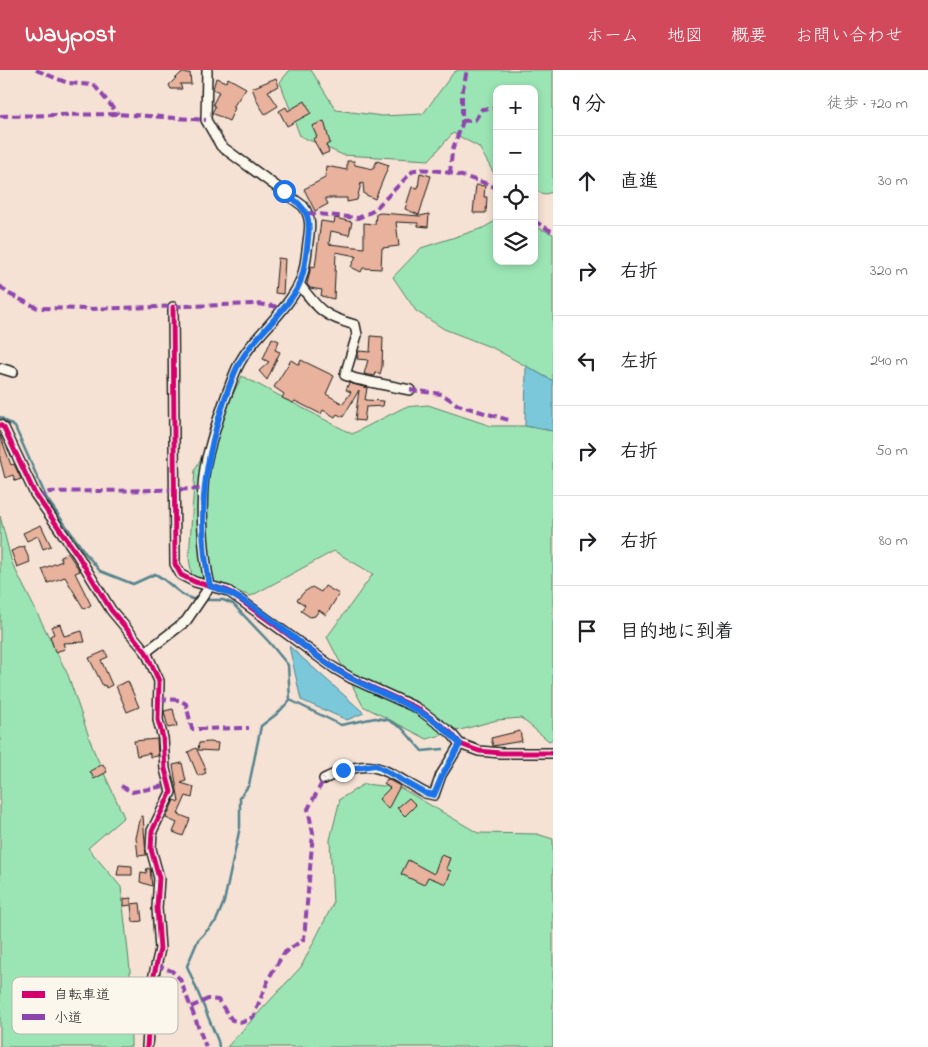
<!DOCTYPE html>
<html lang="ja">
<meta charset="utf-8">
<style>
body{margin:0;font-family:"Indie Flower","Klee One",sans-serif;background:#f6f6f6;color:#202124}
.controls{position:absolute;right:15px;top:15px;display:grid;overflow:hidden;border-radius:10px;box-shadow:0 2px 8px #0003}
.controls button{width:45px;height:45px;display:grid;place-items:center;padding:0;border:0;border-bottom:1px solid #e0e0e0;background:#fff;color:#202124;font:25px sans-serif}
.stop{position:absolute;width:15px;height:15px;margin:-11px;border:4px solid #1a73e8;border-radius:50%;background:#fff}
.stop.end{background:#1a73e8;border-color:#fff;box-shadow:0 1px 5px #0008}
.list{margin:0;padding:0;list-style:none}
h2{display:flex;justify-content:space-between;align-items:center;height:65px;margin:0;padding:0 20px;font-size:21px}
h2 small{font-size:16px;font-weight:400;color:#757577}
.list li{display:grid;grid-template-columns:32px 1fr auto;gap:15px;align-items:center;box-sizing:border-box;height:90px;padding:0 20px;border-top:1px solid #e0e0e0}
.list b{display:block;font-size:19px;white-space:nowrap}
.list em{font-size:16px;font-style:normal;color:#757577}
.icon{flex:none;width:28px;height:28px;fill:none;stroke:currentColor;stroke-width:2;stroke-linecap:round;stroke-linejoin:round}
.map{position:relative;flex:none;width:553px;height:977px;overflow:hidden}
header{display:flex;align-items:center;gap:30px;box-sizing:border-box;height:70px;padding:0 25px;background:#d1495b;color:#fff}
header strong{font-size:24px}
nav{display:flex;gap:28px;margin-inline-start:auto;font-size:18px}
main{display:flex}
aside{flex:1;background:#fff}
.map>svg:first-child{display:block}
.green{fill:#9be5b4;stroke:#5c8068}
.water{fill:#7ac8d9;stroke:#54838d}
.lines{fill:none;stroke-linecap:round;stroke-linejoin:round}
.stream{stroke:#54838d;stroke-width:2.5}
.building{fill:#e8b29d;stroke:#1c1c1c}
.street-casing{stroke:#1c1c1c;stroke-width:12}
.street{stroke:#fbf7ec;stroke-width:9}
.quiet{stroke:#8e44ad;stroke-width:4;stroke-dasharray:8 4;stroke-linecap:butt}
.cycleway-casing{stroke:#fbf7ec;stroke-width:8}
.cycleway{stroke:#d6006c;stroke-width:5}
.route{stroke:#1a73e8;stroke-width:6}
.key{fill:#fbf7ec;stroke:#b8b5ae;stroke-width:1}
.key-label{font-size:14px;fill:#1c1c1c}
</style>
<header>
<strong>Waypost</strong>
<nav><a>ホーム</a><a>地図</a><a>概要</a><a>お問い合わせ</a></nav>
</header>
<main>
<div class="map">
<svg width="553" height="977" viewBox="0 0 553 977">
<rect width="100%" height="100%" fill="#f5e2d4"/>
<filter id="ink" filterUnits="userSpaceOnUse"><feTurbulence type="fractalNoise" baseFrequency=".02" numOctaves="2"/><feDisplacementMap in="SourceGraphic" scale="10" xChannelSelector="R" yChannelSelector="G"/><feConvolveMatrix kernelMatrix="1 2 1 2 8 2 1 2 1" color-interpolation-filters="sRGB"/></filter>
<g filter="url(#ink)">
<path class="green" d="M290 0H311L336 40 382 46 423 44 454 2 459 0H553V122L545 124 534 121V19H497V109L479 77 453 63 429 90 343 85 300 66 280 12Z
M497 150V191H534V156L553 164V311L493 278 444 259 416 241 393 207 421 178 483 158Z
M242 306 352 364 405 337 428 335 491 356H525L553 361V669L549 671 521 648 497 650 427 669 363 636 327 567 373 504 334 481 251 526 192 507 189 488 195 400Z
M0 446 12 493 68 605 93 679 124 747 88 778 121 817 130 900 131 977H0Z
M364 714 401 718 478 763 537 764 553 769V977H227L301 897 333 834 330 770 340 729Z"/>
<path class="water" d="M526 296 553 311V361L525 356Z
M289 576 364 643 347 650 301 630Z"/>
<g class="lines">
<path class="stream" d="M0 347 15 357 47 429 86 484 100 501 133 514 155 504C170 511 180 528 197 530
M203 530H223L233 534 269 572 288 595 290 630 278 643 261 656 249 715 240 727V757L224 832 216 851 198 870 187 896 218 971 219 977
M290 630 341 655 375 648 388 650 402 658 422 681 443 679"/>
</g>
<path class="building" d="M181 3H190L191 14H180L182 19H171L169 15Z
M216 8 226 12 228 8 246 18 233 37 235 38 229 51 212 43 215 37 213 34 219 22 213 19Z
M276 8 279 16 268 21 278 36 265 44 258 33 252 18Z
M305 31 311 43 287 56 279 41 286 37 288 41Z
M324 51 330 73 326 75 329 82 322 85 313 69 317 67 312 56Z
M347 91H354L355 95 373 99 377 91 389 95 375 129 364 124 363 113H361L357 130 347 132V128H325L328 134 315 141 304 119 325 108 326 96 347 100Z
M420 103 431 106 419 145 405 139 412 117 418 118Z
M476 115 485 116 484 127H487L486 143H473Z
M381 143 420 146 429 144 428 157 418 156V153L396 152 399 176 382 178 381 199 363 198 361 202 351 197 356 186 336 182 334 229 321 226 322 220 310 218 307 214 311 196 315 197 321 151 334 153 335 148 352 152 349 165 331 161 329 174 364 178V153L375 154 376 144Z
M278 188 285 189 283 224 275 223Z
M371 266 383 267 382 296 380 305 376 302 375 306 364 304 368 290 357 289 359 281 370 282Z
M272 268 279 271 275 280 280 282 267 310 259 301 269 292 263 289Z
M291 290 299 295 301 290 334 306 326 324 343 334 351 322 346 320 349 313 367 318 365 330 384 331 383 336 366 337 364 351 355 350 359 320 343 347 337 344 335 347 323 340 321 344 295 331 293 333 282 328 284 324 274 317Z
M0 365 11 395 14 394 21 409 15 411 13 405 5 408 0 389Z
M41 455 51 476 43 479 38 466 27 471 23 463Z
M24 476 30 492 17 497 11 481Z
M68 483 80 501 75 503 91 535 84 539 65 507 48 513 42 499 62 491 60 487Z
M325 516 339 524 326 545 319 540 315 546 310 547 301 541 305 535 297 530 304 522 312 517 321 522Z
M60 554 64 566 82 561 85 572 63 573 65 579 55 582 50 566 54 564 51 557Z
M105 581 108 587 101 590 112 615 106 618 105 615 103 616 89 588Z
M128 611 139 637 127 642 116 616Z
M173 639 177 656 168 658 164 641Z
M520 661 522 671 493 676 491 668Z
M157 669 158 686 150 687V683L137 686 134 671Z
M209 672 218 673 217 681 198 680 199 673Z
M196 678 206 699H204L206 703 198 706 188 682Z
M182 693 186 711 181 713 194 717 192 728 186 726 178 744 190 749 183 766 173 762 177 753 166 748 174 730 179 732 173 695Z
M103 694 107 702 94 709 90 701Z
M387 709 400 716 388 739 379 729 390 718 384 714Z
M409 728 416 735 405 746 397 738Z
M141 746H143L146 785 138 786 136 768Z
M441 785 450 788 446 799 451 801 446 814 428 807 424 815 401 804 408 790 434 804Z
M119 795 132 796V805H117Z
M147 798 150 799 152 816 140 812 141 802 146 803Z
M131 828V834L140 833 142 851 133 852 131 835 124 836V829Z"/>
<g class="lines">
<g class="street-casing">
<path id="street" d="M299 214C319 240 323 246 355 255L357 265 345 305 356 309 410 320
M173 237 175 494 181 505 195 512 228 521 334 598 351 608 417 638 451 663 460 674 479 681 501 683H553
M0 298 13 302
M0 355 4 358 35 424 77 484 111 540 146 582 159 611 158 650 163 668 165 699 171 722 152 761 151 779 159 808 157 838 160 879 144 948 148 963 147 977
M146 582 186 551 210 516C202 482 199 422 207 388 214 360 224 331 234 305 247 270 279 251 296 220 305 205 306 188 308 172 310 158 312 148 303 136L221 76 206 50 207 0
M324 709C374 685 381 699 425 723L434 725 441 705 460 674"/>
</g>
<use href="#street" class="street"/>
<path class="quiet" d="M36 0 68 13 94 15 118 44
M0 46 118 44 206 50
M462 51 475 50 482 39 497 38
M450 104 452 81 462 54V24L467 0
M308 143 358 148 373 141 414 100C437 97 476 109 497 118
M534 151 553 162
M0 216 7 223 38 238 86 239 257 234 274 236 282 240
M410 320 442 324 458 335 512 351
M37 428 49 422 203 419
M159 629 180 630 186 634 192 659 249 658
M121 716 132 722 170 715
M156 895 172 901 180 909 206 977
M191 937 208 929 218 930 232 950 243 952 253 947 270 906 284 883 304 869 313 763 308 739 324 709"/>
<g class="cycleway-casing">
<path id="cycleway" d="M173 237 175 494 181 505 195 512 228 521 334 598 351 608 417 638 451 663 460 674 479 681 501 683H553
M0 355 4 358 35 424 77 484 111 540 146 582 159 611 158 650 163 668 165 699 171 722 152 761 151 779 159 808 157 838 160 879 144 948 148 963 147 977"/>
</g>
<use href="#cycleway" class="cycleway"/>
</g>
</g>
<g class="lines" filter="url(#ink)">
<path class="route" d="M284 121C310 142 311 145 307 178 305 192 304 206 297 219 280 250 248 270 234 304 207 373 194 443 210 516 259 530 294 573 337 600 380 627 424 634 460 674L442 706 434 725 425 723 375 695 343 700"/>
</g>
<rect x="12" y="907" width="166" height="57" rx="8" class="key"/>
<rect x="22" y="921" width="23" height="7" fill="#d6006c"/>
<rect x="22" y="944" width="23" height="6" fill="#8e44ad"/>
<g class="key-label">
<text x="54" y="929">自転車道</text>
<text x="54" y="952">小道</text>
</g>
</svg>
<div class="controls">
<button>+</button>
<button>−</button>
<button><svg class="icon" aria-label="locate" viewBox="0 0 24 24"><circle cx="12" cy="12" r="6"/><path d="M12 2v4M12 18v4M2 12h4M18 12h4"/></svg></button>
<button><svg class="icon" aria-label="layers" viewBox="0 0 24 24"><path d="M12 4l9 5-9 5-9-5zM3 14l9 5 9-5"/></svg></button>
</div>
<div class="stop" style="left:284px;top:121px"></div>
<div class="stop end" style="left:343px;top:700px"></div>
</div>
<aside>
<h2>9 分<small>徒歩 · 720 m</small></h2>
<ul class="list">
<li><svg class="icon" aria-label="ahead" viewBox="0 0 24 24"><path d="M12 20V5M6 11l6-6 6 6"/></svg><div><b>直進</b></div><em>30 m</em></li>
<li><svg class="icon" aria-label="right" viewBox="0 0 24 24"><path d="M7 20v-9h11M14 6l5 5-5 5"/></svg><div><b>右折</b></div><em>320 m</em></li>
<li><svg class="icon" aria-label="left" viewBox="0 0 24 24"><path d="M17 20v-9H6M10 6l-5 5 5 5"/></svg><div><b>左折</b></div><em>240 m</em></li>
<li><svg class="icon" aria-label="right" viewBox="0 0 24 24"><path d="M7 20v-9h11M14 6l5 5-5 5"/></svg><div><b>右折</b></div><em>50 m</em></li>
<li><svg class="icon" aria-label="right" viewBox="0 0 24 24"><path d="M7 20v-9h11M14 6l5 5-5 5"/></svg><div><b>右折</b></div><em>80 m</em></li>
<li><svg class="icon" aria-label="arrive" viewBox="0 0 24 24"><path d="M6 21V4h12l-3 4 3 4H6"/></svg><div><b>目的地に到着</b></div></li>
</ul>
</aside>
</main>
